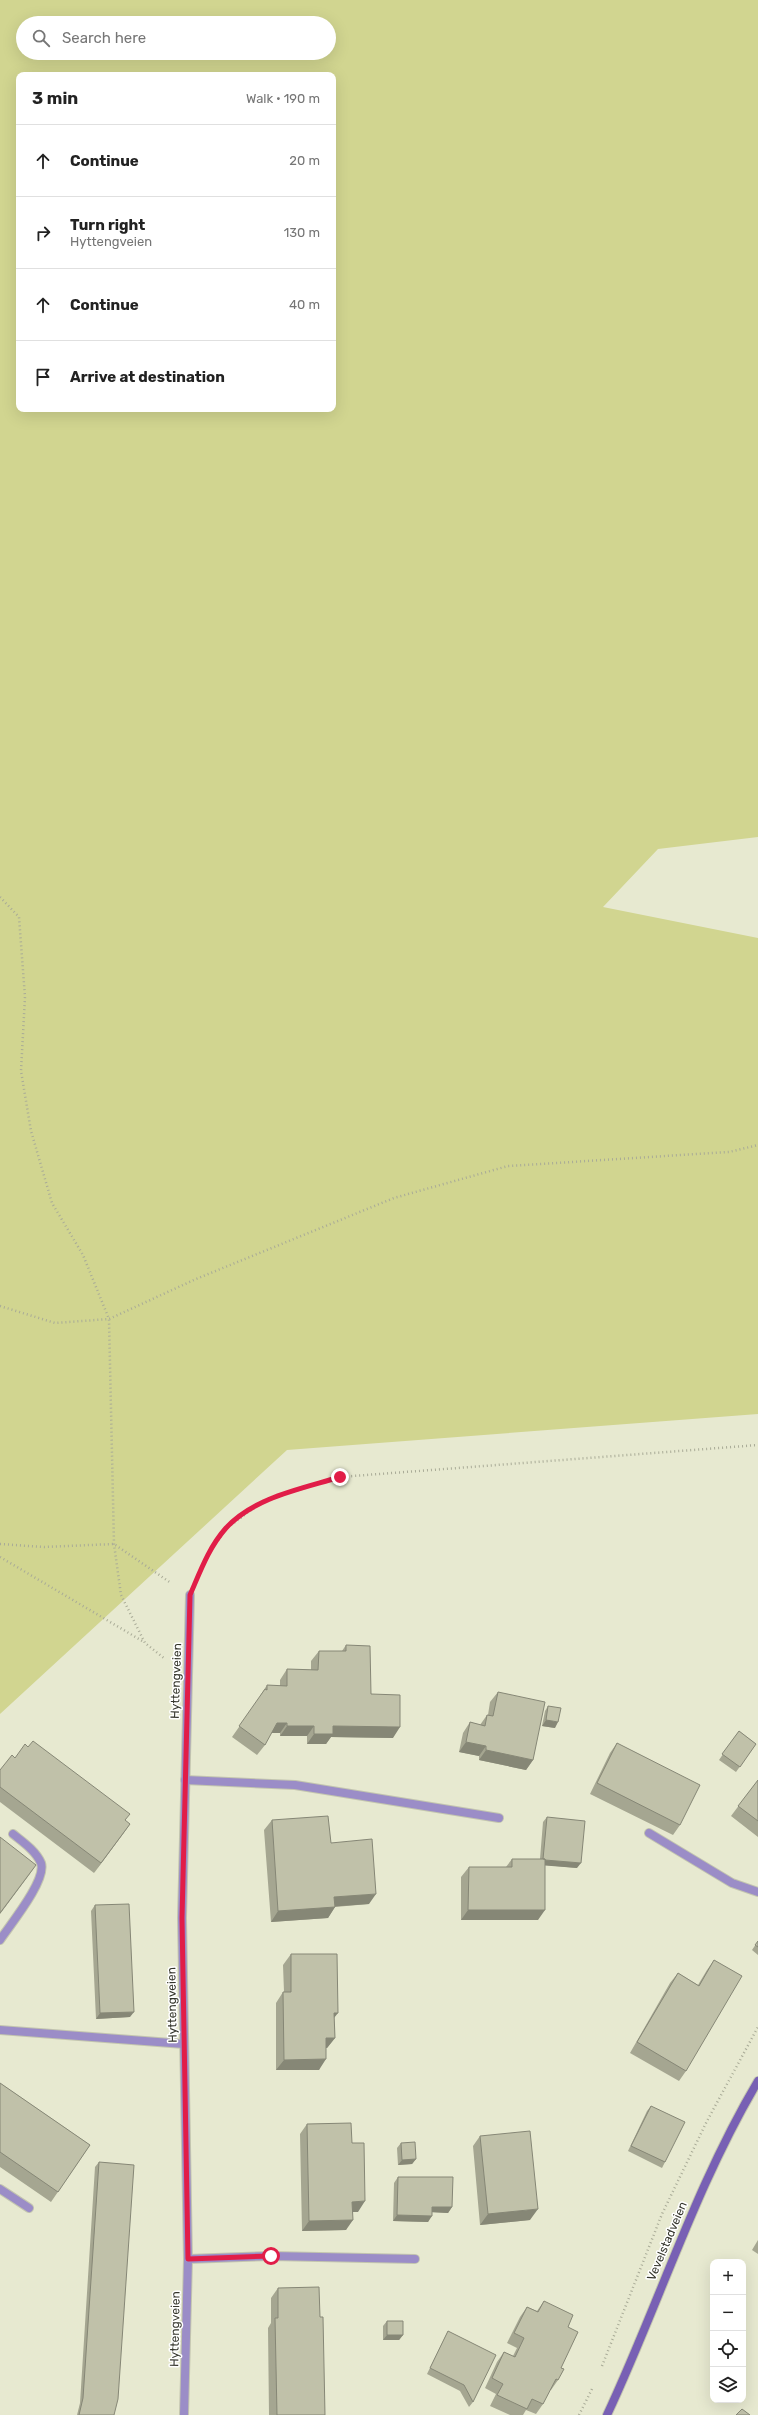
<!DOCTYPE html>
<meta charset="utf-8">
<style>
body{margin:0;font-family:Rubik,sans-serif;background:#f6f6f6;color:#222}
.controls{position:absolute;right:12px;bottom:12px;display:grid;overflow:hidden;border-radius:8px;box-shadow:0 4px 16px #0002}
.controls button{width:36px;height:36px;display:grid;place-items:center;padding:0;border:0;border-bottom:1px solid #e0e0e0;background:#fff;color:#222;font:20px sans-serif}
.stop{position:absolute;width:12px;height:12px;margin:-9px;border:3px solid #e11d48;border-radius:50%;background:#fff}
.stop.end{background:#e11d48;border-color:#fff;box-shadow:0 1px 4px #0008}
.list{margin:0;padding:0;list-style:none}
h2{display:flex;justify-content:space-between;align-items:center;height:52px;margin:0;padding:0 16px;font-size:17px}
h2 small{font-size:13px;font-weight:400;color:#767676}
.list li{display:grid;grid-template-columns:26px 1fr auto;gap:12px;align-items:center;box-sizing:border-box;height:72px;padding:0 16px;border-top:1px solid #e0e0e0}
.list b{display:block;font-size:15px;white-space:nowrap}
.list p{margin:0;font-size:13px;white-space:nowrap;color:#767676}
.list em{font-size:13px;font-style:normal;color:#767676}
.icon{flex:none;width:22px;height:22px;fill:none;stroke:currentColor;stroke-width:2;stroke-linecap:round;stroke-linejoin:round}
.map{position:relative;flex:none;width:758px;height:2415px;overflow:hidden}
.search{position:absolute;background:#fff;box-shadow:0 4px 16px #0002;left:16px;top:16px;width:320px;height:44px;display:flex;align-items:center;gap:10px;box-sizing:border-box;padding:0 14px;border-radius:22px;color:#767676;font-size:15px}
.panel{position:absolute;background:#fff;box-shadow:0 4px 16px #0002;left:16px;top:72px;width:320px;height:340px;border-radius:8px}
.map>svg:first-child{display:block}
.green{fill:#d1d590;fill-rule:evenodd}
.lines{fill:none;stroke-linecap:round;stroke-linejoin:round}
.service-casing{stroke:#c3c5af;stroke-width:10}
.minor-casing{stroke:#c3c5af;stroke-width:10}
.secondary-casing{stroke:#c3c5af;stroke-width:10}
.path{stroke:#a9ab97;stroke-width:2.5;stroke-dasharray:1 3;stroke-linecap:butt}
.service{stroke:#9b8dc7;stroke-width:8}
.minor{stroke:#9b8dc7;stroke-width:8}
.secondary{stroke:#7860b4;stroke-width:8}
.wall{fill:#a5a691}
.shaded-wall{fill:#868776}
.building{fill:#c0c1a9;stroke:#868776}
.route{stroke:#e11d48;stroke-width:5}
.labels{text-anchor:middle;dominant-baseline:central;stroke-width:3;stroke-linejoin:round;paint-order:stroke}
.street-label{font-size:12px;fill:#34352b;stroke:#fff}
</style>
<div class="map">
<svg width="758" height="2415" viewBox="0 0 758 2415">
<rect width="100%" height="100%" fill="#e7e9d0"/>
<path class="green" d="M0 0H758V837L658 849 603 907 758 938V1414L287 1450 0 1714ZM23 23H329V53H23ZM19 75H333V409H19Z"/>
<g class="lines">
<g class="service-casing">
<path id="service" d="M185 1780 295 1785 499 1818
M649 1833 732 1883 758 1892
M0 1940C10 1925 47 1880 41 1863 36 1851 23 1842 13 1834
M0 2030 184 2044
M0 2189 29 2208
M188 2259 271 2256 415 2259"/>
</g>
<g class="minor-casing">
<path id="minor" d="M184 2415 188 2259 182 1918 190 1595"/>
</g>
<g class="secondary-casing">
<path id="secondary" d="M607 2415C659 2304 695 2187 758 2081"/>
</g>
<path class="path" d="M0 897 19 917 25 997 21 1071 31 1131 52 1203 83 1255 109 1319 114 1544 121 1595 145 1643 165 1659
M0 1306 55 1323 109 1319 196 1279 394 1198 508 1166 729 1152 758 1145
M0 1544 44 1547 114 1544 171 1583
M0 1557 144 1642
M199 1575 207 1555 227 1528 263 1501 340 1477 758 1445
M602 2366 662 2214 707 2121 758 2027
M579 2415 593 2387"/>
<use href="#service" class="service"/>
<use href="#minor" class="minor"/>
<use href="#secondary" class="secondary"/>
</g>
<path class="wall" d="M346 1645 371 1694 393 1738 331 1737 326 1744H307V1736H280V1733H271L265 1745 257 1755 232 1737 260 1697V1696L267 1685 280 1686V1680L287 1669 311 1670V1661L319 1651H342Z
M498 1692 533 1760 526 1770 479 1760V1756L459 1752 463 1733 470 1722 480 1725 487 1715H488L490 1702Z
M548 1706 555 1728 542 1726 545 1711Z
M739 1731 756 1744 736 1772 719 1760Z
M617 1743 680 1825 673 1835 590 1794 610 1753Z
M15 1758 130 1824 94 1873 0 1802V1770Z
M758 1780V1837L731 1816Z
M547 1817 577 1868 545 1865 538 1920H461V1877L469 1867H506L512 1859H540L543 1822Z
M272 1820 331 1843 369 1904 335 1907 328 1918 271 1922 264 1830Z
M95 1905 130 2017 96 2019 91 1911Z
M758 1941V1955L752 1950Z
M291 1954 334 2018 335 2038 327 2048H326L319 2070H276V2003L283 1992H284L283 1965Z
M714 1960 686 2071 679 2081 630 2053 670 1983 678 1973 698 1985 707 1970Z
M0 2083 90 2145 51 2202 0 2167Z
M651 2106 665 2162 662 2168 628 2151 647 2111Z
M307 2124 352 2143 358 2212H353L346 2230 302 2231 300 2134Z
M480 2136 530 2220 480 2225 473 2146Z
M401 2143 416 2159 412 2164 398 2165 397 2148Z
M99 2162 114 2415H77L80 2403 95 2167Z
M398 2177 452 2207 448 2213 432 2212 428 2222 393 2221 394 2183Z
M758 2240V2254L752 2250Z
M278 2288 320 2317 325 2415H269L268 2328 271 2323V2298Z
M544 2301 568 2327 561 2368 558 2380 551 2390H550L543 2404 536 2414 526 2410 523 2415H510L490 2406 496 2394 485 2388 497 2362 504 2352 513 2356 517 2348 507 2343 520 2317 527 2307 537 2311Z
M387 2321 403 2335 399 2340H383V2326Z
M448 2331 473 2402 469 2407 460 2391 427 2374 445 2337Z"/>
<path class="shaded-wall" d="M546 1720 558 1722 555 1728 542 1726Z
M277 1723H287L280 1733H270Z
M287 1726H314L307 1736H280Z
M333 1726 400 1727 393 1738 331 1737 326 1744H307L314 1734Z
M466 1742 486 1746 479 1756 459 1752Z
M486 1750 533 1760 526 1770 479 1760Z
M130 1824 123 1834 94 1873 101 1863Z
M543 1860 581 1863 577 1868 539 1865Z
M36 1865 29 1875 0 1914V1913Z
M376 1894 369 1904 327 1907 334 1897Z
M335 1907 328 1918 271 1922 278 1911Z
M468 1910H545L538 1920H461Z
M134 2012 130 2017 96 2019 100 2013Z
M334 2013H338L330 2023Z
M326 2038H335L327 2048H319Z
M326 2059 319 2070H276L284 2060Z
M416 2159 412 2164 398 2165 402 2160Z
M365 2201 358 2212H345L352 2202Z
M432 2207H452L448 2213 428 2212Z
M538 2209 530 2220 480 2225 488 2214Z
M397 2215 432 2216 428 2222 393 2221Z
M353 2220 346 2230 302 2231 309 2221Z
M387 2335H403L399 2340H383Z"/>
<path class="building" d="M346 1645 370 1646 371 1694 400 1695V1727L333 1726V1734H314V1726H287V1723H277L265 1745 239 1726 265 1689 267 1690V1685L287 1686V1669L318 1670 319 1651H346Z
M498 1692 545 1702 533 1760 486 1750V1746L466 1742 470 1722 485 1726 487 1715 493 1716Z
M548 1706 561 1708 558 1722 546 1720Z
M739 1731 756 1744 740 1767 722 1754Z
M33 1741 130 1814 125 1820 130 1824 101 1863 0 1787V1770L12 1755 15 1758 25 1744 28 1747Z
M617 1743 700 1785 680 1825 597 1783Z
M758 1780V1821L738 1806Z
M328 1816 331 1843 372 1839 376 1894 334 1897 335 1907 278 1911 272 1820Z
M547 1817 585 1821 581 1863 545 1860V1859H543Z
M0 1837 36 1865 0 1913Z
M512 1859H545V1910H468L469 1867H512Z
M129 1904 134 2012 100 2013 95 1905Z
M758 1941V1947L755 1945Z
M291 1954H337L338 2013H334L335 2038H326V2059L284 2060 283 1992H291Z
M714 1960 742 1976 686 2071 637 2042 678 1973 699 1986Z
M0 2083 90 2145 58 2192 0 2152Z
M651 2106 685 2122 665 2162 631 2146Z
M351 2123 352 2143H364L365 2201 352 2202 353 2220 309 2221 307 2124Z
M530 2131 538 2209 488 2214 480 2136Z
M415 2142 416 2159 402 2160 401 2143Z
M99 2162 134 2165 118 2399 114 2415H79L83 2398Z
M398 2177H453L452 2207H432V2216L397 2215Z
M319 2287 320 2317H323L325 2415H277L275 2318H278V2288Z
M544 2301 573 2315 568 2327 578 2332 561 2368 564 2369 558 2380 556 2379 543 2404 532 2399 527 2409 497 2395 503 2384 492 2378 504 2352 515 2357 524 2338 514 2333 527 2307 538 2312Z
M387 2321H403V2335H387Z
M448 2331 496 2355 473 2402 464 2385 430 2368Z
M742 2409 750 2415H736Z"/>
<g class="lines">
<path class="route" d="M271 2256 188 2259 182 1918 190 1595C200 1572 209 1547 226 1528 255 1497 301 1489 340 1477"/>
</g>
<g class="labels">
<g class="street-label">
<text transform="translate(176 1681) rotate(-88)">Hyttengveien</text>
<text transform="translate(172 2005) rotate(-91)">Hyttengveien</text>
<text transform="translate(667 2241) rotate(-67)">Vevelstadveien</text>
<text transform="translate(175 2329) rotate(-89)">Hyttengveien</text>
</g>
</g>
</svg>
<div class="controls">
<button>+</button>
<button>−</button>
<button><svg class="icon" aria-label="locate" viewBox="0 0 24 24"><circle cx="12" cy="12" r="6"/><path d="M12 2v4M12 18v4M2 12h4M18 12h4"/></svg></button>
<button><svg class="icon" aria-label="layers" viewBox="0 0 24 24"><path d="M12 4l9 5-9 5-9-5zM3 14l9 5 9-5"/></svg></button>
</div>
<div class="stop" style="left:271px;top:2256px"></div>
<div class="stop end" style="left:340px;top:1477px"></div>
<div class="search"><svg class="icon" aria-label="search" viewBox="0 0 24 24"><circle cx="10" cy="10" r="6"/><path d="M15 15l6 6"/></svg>Search here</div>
<section class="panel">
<h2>3 min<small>Walk · 190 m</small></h2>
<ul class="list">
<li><svg class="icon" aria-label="ahead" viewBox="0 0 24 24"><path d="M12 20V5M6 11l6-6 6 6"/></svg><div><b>Continue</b></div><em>20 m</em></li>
<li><svg class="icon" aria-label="right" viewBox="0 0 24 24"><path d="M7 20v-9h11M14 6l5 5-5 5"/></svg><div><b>Turn right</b><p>Hyttengveien</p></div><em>130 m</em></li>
<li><svg class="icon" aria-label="ahead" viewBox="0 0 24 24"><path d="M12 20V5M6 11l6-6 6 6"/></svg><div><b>Continue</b></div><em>40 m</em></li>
<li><svg class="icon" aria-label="arrive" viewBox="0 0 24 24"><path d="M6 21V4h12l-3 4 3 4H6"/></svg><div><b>Arrive at destination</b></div></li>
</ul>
</section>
</div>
